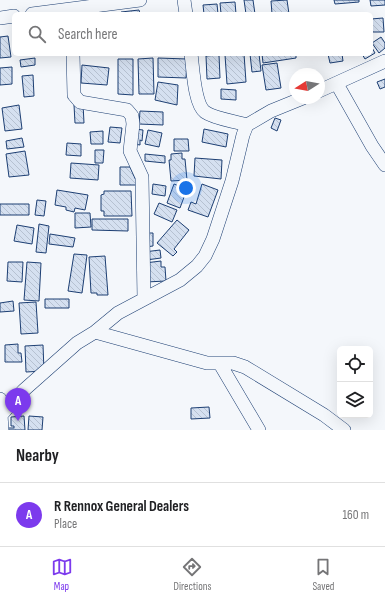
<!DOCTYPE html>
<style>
body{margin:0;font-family:"Sofia Sans Condensed",sans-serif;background:#f6f6f6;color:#202124}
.controls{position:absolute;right:12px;bottom:12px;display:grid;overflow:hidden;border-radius:6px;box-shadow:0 4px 16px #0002}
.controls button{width:36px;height:36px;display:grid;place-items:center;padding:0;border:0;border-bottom:1px solid #e0e0e0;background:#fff;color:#202124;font:20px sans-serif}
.compass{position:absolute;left:289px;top:68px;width:36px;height:36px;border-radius:50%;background:#fff;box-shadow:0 4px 16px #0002;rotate:259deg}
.you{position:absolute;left:186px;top:188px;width:14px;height:14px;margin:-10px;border:3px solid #fff;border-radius:50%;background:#1a73e8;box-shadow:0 0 0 6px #1a73e833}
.badge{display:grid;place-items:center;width:26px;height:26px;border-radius:50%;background:#7c3aed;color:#fff;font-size:13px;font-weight:700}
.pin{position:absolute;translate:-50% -33px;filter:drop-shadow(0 1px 2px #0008)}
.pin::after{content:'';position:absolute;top:21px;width:14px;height:12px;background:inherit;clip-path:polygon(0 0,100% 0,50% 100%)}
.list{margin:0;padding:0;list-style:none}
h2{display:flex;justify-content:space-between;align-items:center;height:52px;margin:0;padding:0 16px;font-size:17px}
h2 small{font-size:13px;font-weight:400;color:#757577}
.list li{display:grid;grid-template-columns:26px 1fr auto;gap:12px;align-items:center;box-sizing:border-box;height:64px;padding:0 16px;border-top:1px solid #e0e0e0}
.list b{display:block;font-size:15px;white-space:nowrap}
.list p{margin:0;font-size:13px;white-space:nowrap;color:#757577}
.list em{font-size:13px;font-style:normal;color:#757577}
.icon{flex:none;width:22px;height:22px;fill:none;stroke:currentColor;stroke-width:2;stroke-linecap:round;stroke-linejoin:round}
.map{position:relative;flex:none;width:385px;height:430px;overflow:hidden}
.search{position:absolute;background:#fff;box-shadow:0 4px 16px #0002;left:12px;right:12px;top:12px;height:44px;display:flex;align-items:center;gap:10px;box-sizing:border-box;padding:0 14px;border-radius:6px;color:#757577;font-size:15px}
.sheet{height:116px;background:#fff}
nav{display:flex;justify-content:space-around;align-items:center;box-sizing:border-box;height:56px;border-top:1px solid #e0e0e0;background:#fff;font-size:11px;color:#757577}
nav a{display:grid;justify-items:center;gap:2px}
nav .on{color:#7c3aed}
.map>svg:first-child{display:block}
.building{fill:url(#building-back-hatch);stroke:#1d3f73}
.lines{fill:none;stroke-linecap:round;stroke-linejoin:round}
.minor-casing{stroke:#1d3f73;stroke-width:14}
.minor{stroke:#f4f7fb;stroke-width:13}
</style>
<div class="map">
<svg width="385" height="430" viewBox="0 0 385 430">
<defs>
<pattern id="building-back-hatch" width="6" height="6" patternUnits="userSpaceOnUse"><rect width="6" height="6" fill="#d5e0f0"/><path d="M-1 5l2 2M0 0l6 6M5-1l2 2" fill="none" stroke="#b6c1d1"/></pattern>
</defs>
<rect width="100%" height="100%" fill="#f4f7fb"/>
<path class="building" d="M244 0H253L255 14H246Z
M287 0 289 14H272L271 1Z
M334 0H359V2L335 4Z
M370 0H385V5L371 6Z
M235 2 236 14H221L220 3Z
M217 4 218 14H204L203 5Z
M139 10 140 14H121V12Z
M383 18 384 32H371V19Z
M8 36 11 57 0 58V37Z
M381 37 385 43V48L379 53 372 43Z
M371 46 375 53 365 59 362 54H371Z
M244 54 246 82 227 84 225 55Z
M250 54H259L261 71 252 72Z
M262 54H296V58L263 63Z
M328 54H342L343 61 330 63Z
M219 55 220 78 207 79 206 56Z
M35 58V65L21 67 20 60Z
M153 58 154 94H139L138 59Z
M158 58 187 59 186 78 158 77Z
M118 59H133V95L118 94Z
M277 63 281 88 266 90 262 65Z
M82 65 109 68 107 85 81 83Z
M12 67V84L0 85V68Z
M33 75 34 96 24 97 22 76Z
M385 79V87L380 89 377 82Z
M158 82 178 85 177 105 155 100Z
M221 89 236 90V100L221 99Z
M83 104 84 123H75L74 105Z
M19 105 22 129 5 131 2 108Z
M140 111 163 112V125L139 124Z
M275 118 281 120 277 131 271 128Z
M110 127 122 128 120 143 108 142Z
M135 129 143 130 142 141 140 140V145L134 144Z
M204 129 228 134 226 147 202 142Z
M148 130 162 133 159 147 145 144Z
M103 131V144H91L90 132Z
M22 138 24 147 7 149 6 141Z
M174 139H188L189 151H174Z
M67 143 81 144V156L66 155Z
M95 150H104L103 163H95Z
M25 151 29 175 9 177 6 154Z
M182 153V159H185L187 180 171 181 169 160H171V154Z
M145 154 165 156V163L145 161Z
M195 158 222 160 221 179 194 176Z
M71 163 99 165 98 180 70 178Z
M120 167H130L138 185H120Z
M153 184 166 186 165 196 152 194Z
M174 184 187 189 180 208 167 203Z
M202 184 218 190 208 217 188 210 191 202 196 204Z
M57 190 88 195 85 210 75 208 74 212 66 210V207L55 205Z
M104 191H131L132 216H104V211H101V195L104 194Z
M37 200 46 201 44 216 35 215Z
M159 203 177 210 172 222 154 214Z
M0 204H29V215H0Z
M75 213H90L91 227 75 228Z
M92 219H128V231L92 230Z
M177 220 189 230 174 249 177 252 173 256 157 243Z
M39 224 49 226 46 253 36 252Z
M17 225 34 228 32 244 14 241Z
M144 233H153V246L145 247Z
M50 234 75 238 73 247 49 244Z
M160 250 161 258 146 260 144 252Z
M74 254 87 255 82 293 68 291Z
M105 256 108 295H97V293H91L89 257Z
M161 261V267H165L166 281 146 282 145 263Z
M8 262H23L22 282 7 281Z
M27 262 41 263 39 301 24 300Z
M45 299H69V308H45Z
M13 301 14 311 0 312V303Z
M36 302 38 333 21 334 19 303Z
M18 344V353H21L22 362H5V345Z
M43 345 44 371 26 372 25 346Z
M209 407 210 418 191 419V408Z
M24 416 25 430H8V428H14V426H11V417Z
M29 416 43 417 42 430H28Z"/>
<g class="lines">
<g class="minor-casing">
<path id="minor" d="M184 0 186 14
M32 14 140 0
M0 18 14 16
M73 54 74 95 80 102 127 110 132 116 133 124 130 151 142 177 144 299
M191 54C193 67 194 104 205 112 215 119 235 121 247 125
M337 84 372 146 385 165
M319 91 385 61
M95 332 207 363H233L245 367 324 415 344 430
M220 364 259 430
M0 399 2 430
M1 415 24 390 77 343 95 332 118 313 180 280 197 266 205 256 213 239 232 181 243 135 247 125 271 111 303 98"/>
</g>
<use href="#minor" class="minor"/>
</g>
</svg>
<div class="controls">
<button><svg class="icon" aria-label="locate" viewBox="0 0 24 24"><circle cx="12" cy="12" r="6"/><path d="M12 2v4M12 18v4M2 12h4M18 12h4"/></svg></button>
<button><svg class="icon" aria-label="layers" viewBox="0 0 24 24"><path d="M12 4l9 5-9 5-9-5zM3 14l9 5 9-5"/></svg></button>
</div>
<svg class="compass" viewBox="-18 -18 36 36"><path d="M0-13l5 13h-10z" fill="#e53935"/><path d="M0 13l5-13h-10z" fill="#757577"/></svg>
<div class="you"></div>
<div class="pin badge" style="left:18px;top:421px">A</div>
<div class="search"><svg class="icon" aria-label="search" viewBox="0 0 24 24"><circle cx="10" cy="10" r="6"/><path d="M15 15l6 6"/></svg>Search here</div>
</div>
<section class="sheet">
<h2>Nearby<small></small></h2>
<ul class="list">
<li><span class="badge">A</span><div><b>R Rennox General Dealers</b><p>Place</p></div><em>160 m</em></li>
</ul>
</section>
<nav>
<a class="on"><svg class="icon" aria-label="map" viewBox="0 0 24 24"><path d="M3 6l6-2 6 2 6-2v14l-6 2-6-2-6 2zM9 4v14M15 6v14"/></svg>Map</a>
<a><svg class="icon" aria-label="directions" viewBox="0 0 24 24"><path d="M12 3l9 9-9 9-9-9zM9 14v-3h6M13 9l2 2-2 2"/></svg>Directions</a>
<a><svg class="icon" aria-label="saved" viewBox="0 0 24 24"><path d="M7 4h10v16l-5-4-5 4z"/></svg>Saved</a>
</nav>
